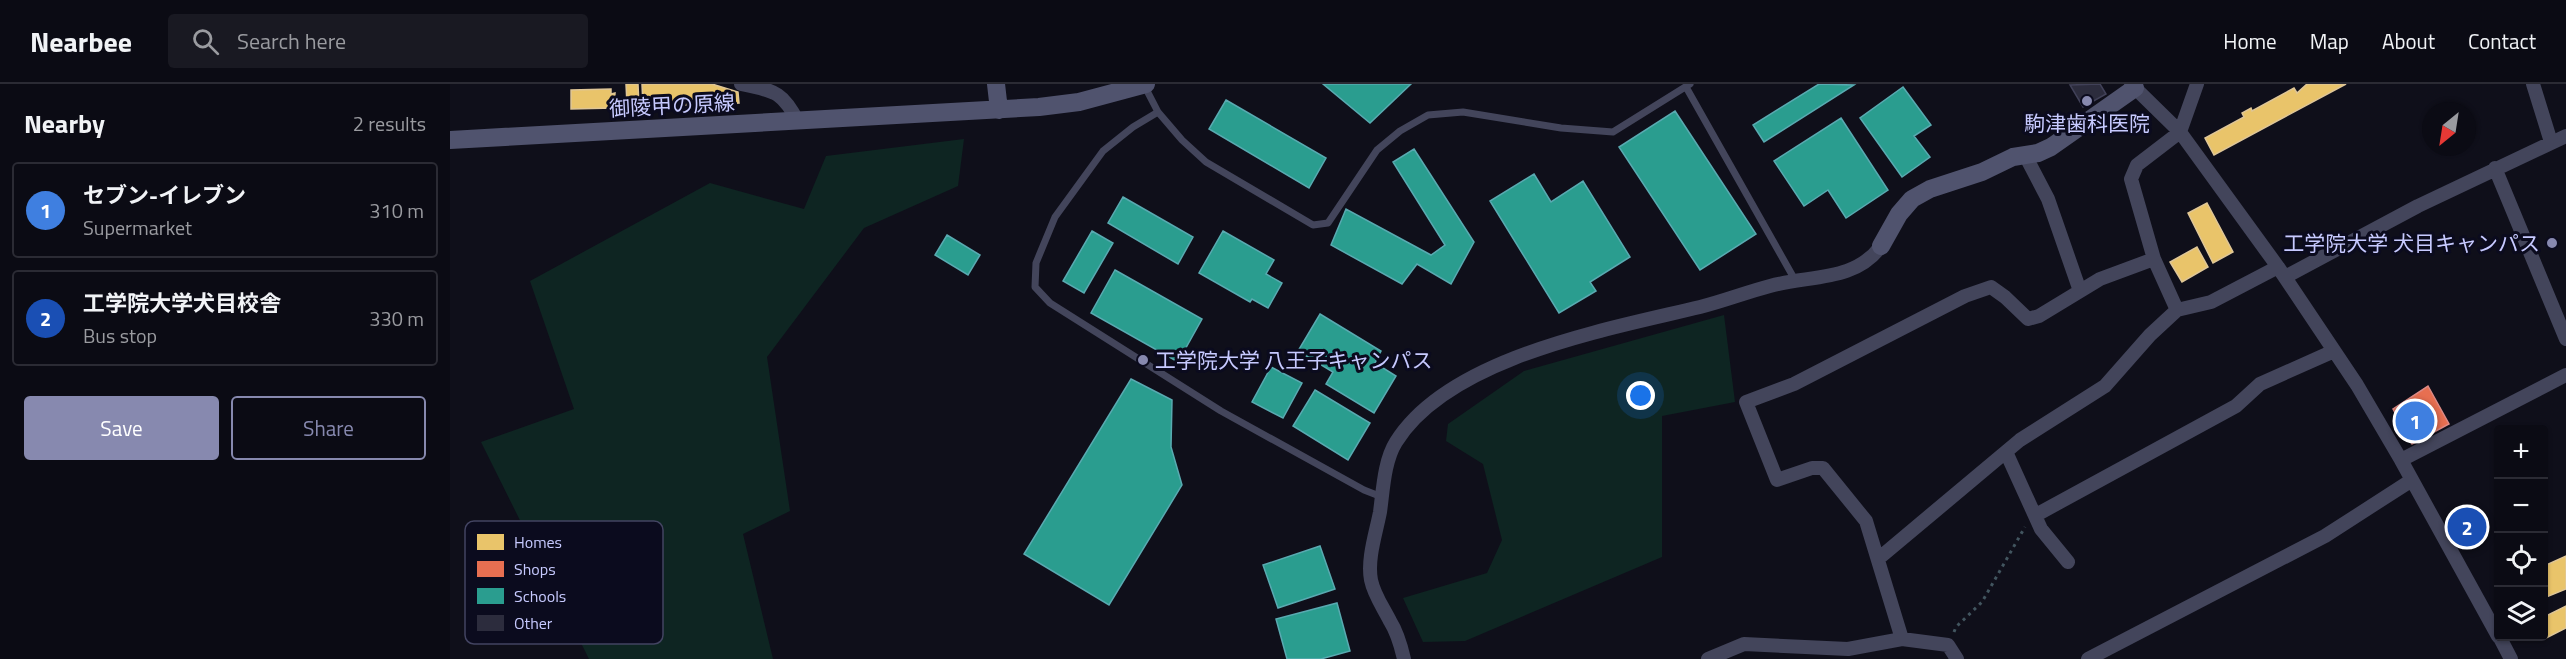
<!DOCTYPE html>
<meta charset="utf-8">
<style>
body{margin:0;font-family:"Titillium Web","Noto Sans JP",sans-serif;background:#191922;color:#f1f3f6}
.controls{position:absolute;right:18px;bottom:18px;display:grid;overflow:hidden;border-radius:6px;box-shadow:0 2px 4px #0004}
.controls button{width:54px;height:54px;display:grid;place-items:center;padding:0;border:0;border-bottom:2px solid #2b2b34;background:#0b0b14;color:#f1f3f6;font:30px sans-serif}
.compass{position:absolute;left:1972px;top:18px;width:54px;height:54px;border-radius:50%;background:#0b0b14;box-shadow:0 2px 4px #0004;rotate:210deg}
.you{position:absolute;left:1191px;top:312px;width:21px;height:21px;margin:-15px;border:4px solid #fff;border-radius:50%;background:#1a73e8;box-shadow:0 0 0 9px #1a73e833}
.badge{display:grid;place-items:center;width:39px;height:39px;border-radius:50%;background:#8789af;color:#fff;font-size:20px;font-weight:700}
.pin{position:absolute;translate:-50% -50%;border:3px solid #fff;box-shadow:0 2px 6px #0006}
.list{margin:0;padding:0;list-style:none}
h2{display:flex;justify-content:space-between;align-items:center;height:78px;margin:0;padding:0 24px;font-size:26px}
h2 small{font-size:20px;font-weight:400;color:#9a9ba0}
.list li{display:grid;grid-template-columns:39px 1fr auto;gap:18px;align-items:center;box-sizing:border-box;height:96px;margin:0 12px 12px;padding:0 12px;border:2px solid #2b2b34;border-radius:6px}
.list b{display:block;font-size:22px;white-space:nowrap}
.list p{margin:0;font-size:20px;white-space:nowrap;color:#9a9ba0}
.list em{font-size:20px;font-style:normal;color:#9a9ba0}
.actions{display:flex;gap:12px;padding:18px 24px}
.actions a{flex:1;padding:14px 0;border:2px solid #8789af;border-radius:6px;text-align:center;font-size:21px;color:#8789af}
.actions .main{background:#8789af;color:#fff}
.icon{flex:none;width:33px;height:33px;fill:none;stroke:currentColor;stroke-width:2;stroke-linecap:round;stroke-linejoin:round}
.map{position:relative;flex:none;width:2116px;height:575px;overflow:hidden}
header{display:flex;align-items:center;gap:36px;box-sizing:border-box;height:84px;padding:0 30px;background:#0b0b14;border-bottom:2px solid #2b2b34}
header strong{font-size:28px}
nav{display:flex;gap:33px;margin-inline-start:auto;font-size:21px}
.search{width:420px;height:54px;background:#191922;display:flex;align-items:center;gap:15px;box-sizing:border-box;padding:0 21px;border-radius:6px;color:#9a9ba0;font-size:22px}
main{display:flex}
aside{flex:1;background:#0b0b14}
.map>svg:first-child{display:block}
.green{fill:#0e2522}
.homes{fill:#e9c46a;stroke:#dfc697;stroke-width:1.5}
.shops{fill:#e76f51;stroke:#dd8a85;stroke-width:1.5}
.schools{fill:#2a9d8f;stroke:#59aab1;stroke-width:1.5}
.building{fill:#2c2c3d;stroke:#414158;stroke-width:1.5}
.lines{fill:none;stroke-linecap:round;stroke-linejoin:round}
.path{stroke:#42555f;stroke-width:3;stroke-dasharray:3 4.5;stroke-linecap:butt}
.lane{stroke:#43455b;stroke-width:7}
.street{stroke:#43455b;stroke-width:14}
.secondary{stroke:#50536e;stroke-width:18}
.poi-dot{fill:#8789af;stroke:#0b0b1e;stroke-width:2}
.labels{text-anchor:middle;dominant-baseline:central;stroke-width:6;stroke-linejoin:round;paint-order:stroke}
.street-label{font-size:21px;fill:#c7caff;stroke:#0b0b1e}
.poi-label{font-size:21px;fill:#c7caff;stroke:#0b0b1e}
.key{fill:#0b0b1e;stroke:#434462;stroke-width:1.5}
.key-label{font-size:16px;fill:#c7caff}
</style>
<header>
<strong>Nearbee</strong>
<div class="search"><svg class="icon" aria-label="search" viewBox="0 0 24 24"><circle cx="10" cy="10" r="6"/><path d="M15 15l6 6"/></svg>Search here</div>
<nav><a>Home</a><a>Map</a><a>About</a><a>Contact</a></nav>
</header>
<main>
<aside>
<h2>Nearby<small>2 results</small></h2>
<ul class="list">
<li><span class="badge" style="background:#3f7fe0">1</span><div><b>セブン-イレブン</b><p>Supermarket</p></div><em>310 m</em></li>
<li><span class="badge" style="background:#1a4fb4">2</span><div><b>工学院大学犬目校舎</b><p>Bus stop</p></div><em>330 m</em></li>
</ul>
<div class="actions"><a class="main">Save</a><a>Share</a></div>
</aside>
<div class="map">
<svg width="2116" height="575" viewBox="0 0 2116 575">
<rect width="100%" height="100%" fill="#0f0f1a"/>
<path class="green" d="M514 55 508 102 414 144 317 273 340 427 293 450 323 575H139L31 358 124 325 80 197 260 99 354 125 376 72Z
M1274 231 1285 318 1212 332V473L1015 557 973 558 953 514 1037 489 1052 456 1033 380 996 357 998 340 1074 287Z"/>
<path class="homes" d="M176 0H188L189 23 177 21Z
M192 0H262L288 8 289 19 193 23Z
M1857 0H1896L1764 71 1755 54 1794 33 1792 29 1801 24 1802 27 1844 4 1847 9Z
M161 5V10L165 9 164 24 121 25V6Z
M1757 119 1783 168 1763 179 1738 129Z
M1747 163 1758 183 1732 198 1720 178Z
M2116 472V505L2094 514V482Z
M2116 522V544L2096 554 2094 533Z"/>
<path class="shops" d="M1978 302 1999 340 1962 360 1943 325Z"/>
<path class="schools" d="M873 0H961L920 39Z
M1369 0 1404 1 1314 58 1303 41Z
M1453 3 1481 41 1464 52 1480 73 1452 93 1410 34Z
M776 16 876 74 859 104 759 45Z
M1225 27 1306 150 1250 186 1169 63Z
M1391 34 1438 106 1396 134 1378 106 1354 122 1324 77Z
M964 65 1024 158 1001 200 967 180 952 200 881 161 896 125 981 171 995 161 943 78Z
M1084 90 1101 118 1133 97 1180 173 1140 198 1146 207 1109 229 1040 117Z
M673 113 743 153 728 180 658 139Z
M642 147 663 159 634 209 613 197Z
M773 147 824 176 816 190 832 199 818 224 802 215 800 218 749 189Z
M497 151 530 171 518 191 485 171Z
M665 186 752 235 728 278 641 229Z
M870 230 931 267 925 279 946 292 924 329 876 300 883 288 848 267Z
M821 283 852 299 833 334 802 318Z
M681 295 722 316 721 363 732 401 659 521 574 470Z
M865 306 920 339 898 376 843 342Z
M870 462 885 505 828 524 813 481Z
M887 519 900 567 871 575H837L826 535Z"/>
<path class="building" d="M1650 0 1656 10 1633 23 1620 1Z"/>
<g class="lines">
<path class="path" d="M1504 548 1506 543 1532 518 1575 443"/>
<path class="lane" d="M694 1 708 28 732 56 756 78 863 141 878 139 927 66 950 47 978 31 1013 28 1111 44 1163 48 1240 0
M1236 3 1345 196
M708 28 683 43 653 67 605 133 586 179 585 203 600 219 771 327 914 406 932 413"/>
<path class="street" d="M291 0C323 7 332 6 348 38
M1681 0 1730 48 1828 183 1907 301 1951 376 2048 552
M1747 0 1730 48 1687 81 1681 95 1704 175 1727 226 1761 218 1828 183
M2083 0 2101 58
M1575 71 1598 115 1630 207
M2045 84 2116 255
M1835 193 1968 122 2116 52
M1556 368 1591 445 1618 478
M1951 376 2116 291
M1586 431 1786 322 1810 300 1884 267
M1428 475 1570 356 1655 302 1700 251 1727 226
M2049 552 2061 575
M954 575C951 562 947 548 940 537 933 523 924 511 921 496 917 475 926 449 930 428 933 407 934 377 946 358 999 273 1159 245 1250 223 1274 217 1297 208 1320 202 1359 191 1405 198 1431 162
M1258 575 1294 560 1398 565 1452 555
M1507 575 1498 561 1452 555 1416 437 1373 384H1362L1327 396 1296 318 1344 300 1515 212 1541 203 1555 213 1578 235 1589 232 1650 195 1704 175
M1638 575 1875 452 1962 396"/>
<path class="secondary" d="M546 0 549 26
M0 56 589 23 629 18 696 0
M1431 162 1449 130 1462 115 1480 105 1532 88 1563 73 1588 69 1601 63 1685 4"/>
</g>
<g class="poi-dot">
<circle cx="1637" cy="17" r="6"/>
<circle cx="2102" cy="159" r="6"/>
<circle cx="693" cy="276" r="6"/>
</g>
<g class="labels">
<g class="street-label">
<text transform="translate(222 21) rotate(-3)">御陵甲の原線</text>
</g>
<g class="poi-label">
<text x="1637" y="39">駒津歯科医院</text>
<text x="2090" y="159" text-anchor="end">工学院大学 犬目キャンパス</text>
<text x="705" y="276" text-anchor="start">工学院大学 八王子キャンパス</text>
</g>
</g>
<rect x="15" y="437" width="198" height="123" rx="9" class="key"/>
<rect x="27" y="450" width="27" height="16" fill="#e9c46a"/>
<rect x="27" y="477" width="27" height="16" fill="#e76f51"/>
<rect x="27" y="504" width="27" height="16" fill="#2a9d8f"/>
<rect x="27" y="531" width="27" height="16" fill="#2c2c3d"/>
<g class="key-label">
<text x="64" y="464">Homes</text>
<text x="64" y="491">Shops</text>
<text x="64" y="518">Schools</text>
<text x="64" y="545">Other</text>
</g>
</svg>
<div class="controls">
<button>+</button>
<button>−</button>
<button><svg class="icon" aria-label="locate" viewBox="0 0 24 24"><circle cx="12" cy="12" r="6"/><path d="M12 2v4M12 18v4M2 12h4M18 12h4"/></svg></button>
<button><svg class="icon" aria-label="layers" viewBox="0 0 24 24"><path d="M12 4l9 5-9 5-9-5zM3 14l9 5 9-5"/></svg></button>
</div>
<svg class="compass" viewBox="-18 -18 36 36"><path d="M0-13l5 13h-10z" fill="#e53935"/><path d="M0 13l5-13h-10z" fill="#9a9ba0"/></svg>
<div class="you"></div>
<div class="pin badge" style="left:1965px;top:337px;background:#3f7fe0">1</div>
<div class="pin badge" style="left:2017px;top:443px;background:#1a4fb4">2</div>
</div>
</main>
